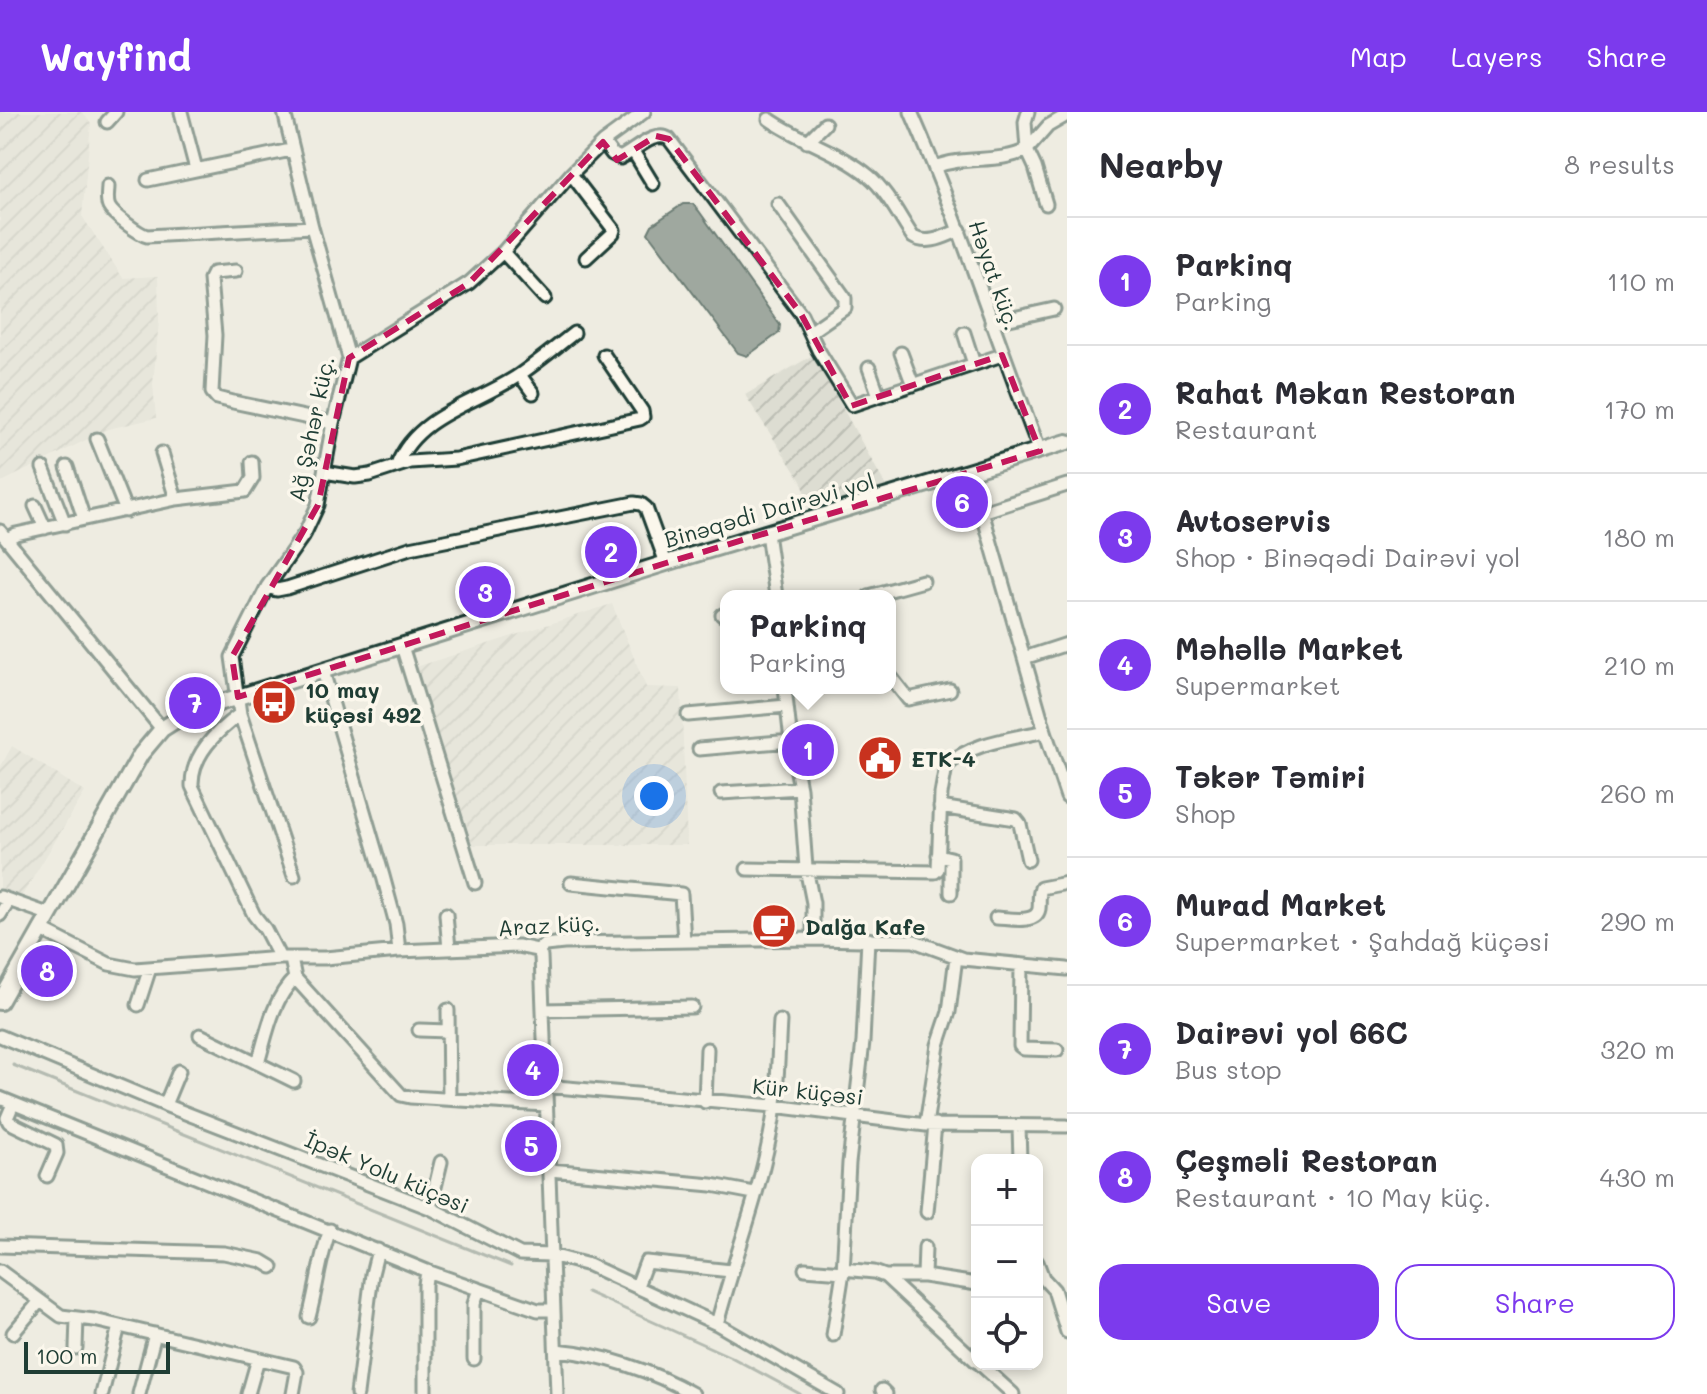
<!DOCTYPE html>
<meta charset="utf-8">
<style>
body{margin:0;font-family:Mali,sans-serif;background:#f7f7f7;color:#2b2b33}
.controls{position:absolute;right:24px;bottom:24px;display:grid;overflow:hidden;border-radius:16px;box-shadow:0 4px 12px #0003}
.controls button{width:72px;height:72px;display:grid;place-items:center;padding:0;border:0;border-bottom:2px solid #e1e1e2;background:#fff;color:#2b2b33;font:40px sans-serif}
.scale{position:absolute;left:24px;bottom:20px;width:146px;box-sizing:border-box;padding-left:8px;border:4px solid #1f3d34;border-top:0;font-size:22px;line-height:28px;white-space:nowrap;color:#1f3d34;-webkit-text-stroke:6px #fbf7ec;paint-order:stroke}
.you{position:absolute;left:654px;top:684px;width:28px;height:28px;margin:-20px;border:6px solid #fff;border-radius:50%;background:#1a73e8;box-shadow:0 0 0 12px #1a73e833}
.badge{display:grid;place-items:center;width:52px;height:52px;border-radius:50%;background:#7c3aed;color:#fff;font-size:26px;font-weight:700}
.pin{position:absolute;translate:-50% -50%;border:4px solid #fff;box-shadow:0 2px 8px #0006}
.popup{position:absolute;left:720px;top:478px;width:176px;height:104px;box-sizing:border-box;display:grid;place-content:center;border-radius:16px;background:#fff;filter:drop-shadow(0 2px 6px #0005);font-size:26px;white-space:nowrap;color:#7c7c81}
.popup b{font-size:30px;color:#2b2b33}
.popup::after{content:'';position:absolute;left:50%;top:100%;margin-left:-16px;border:16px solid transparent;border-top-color:#fff}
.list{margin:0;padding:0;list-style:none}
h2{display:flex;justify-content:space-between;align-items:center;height:104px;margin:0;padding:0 32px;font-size:34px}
h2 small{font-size:26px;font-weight:400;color:#7c7c81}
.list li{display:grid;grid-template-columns:52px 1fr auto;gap:24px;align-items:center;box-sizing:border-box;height:128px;padding:0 32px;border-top:2px solid #e1e1e2}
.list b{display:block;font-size:30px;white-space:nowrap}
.list p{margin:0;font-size:26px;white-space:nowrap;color:#7c7c81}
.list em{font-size:26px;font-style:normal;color:#7c7c81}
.actions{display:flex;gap:16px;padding:24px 32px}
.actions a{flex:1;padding:18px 0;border:2px solid #7c3aed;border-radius:24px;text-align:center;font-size:28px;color:#7c3aed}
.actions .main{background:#7c3aed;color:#fff}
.icon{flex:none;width:44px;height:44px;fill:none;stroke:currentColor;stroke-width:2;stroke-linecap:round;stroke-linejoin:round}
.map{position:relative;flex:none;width:1067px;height:1282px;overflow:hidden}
header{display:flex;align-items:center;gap:48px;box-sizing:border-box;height:112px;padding:0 40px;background:#7c3aed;color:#fff}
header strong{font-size:38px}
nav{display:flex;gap:44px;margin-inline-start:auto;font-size:28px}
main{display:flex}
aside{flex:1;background:#fff}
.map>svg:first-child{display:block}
.industrial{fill:url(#industrial-furrows)}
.water{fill:#9fa89f;stroke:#6c7d74;stroke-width:2}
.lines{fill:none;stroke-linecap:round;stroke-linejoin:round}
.stream{stroke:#6c7d74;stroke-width:3}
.minor-casing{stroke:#1f3d34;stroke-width:17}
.major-casing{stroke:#1f3d34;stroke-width:20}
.minor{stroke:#fbf7ec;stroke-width:11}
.major{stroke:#fbf7ec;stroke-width:14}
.marked{fill:none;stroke:#c2185b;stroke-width:6;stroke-dasharray:16 10;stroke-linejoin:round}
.labels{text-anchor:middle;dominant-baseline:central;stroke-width:7;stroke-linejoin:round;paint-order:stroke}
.street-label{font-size:22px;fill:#1f3d34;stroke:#fbf7ec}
.poi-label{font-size:22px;font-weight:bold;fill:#1f3d34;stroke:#fbf7ec;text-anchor:start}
</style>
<header>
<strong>Wayfind</strong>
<nav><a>Map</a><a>Layers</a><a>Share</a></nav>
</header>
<main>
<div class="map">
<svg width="1067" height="1282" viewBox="0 0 1067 1282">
<defs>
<pattern id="industrial-furrows" width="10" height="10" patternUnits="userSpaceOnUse" patternTransform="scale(2)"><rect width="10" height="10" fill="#ddddd2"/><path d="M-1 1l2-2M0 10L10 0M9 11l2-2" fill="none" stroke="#bdbfb5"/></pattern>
</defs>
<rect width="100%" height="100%" fill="#eeece1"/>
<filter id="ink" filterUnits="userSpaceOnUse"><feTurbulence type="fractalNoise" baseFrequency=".0125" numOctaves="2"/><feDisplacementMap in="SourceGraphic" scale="16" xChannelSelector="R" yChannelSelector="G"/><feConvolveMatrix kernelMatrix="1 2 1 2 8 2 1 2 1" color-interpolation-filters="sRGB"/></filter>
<g filter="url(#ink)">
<path class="industrial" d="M0 0H82L91 11 82 104 123 166 158 164 159 209 153 272 156 306 108 317 0 371Z
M813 243 886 374 813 398 801 369 745 283Z
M612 492 646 575 681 576 687 733H473L416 555Z
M12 634 85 680 20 787 0 780V656Z"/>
<path class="water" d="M683 92H693L699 99 780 213 779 221 747 244 738 241 648 121 652 113Z"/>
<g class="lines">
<path class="stream" d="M13 953 511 1154
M587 1180 731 1245 800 1282"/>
<g class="minor-casing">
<path id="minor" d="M181 0 196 57
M284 0 312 115 349 246 333 311 318 393 305 421 267 475 232 545 240 602 294 764
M911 0C960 111 996 226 1040 339
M769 7C800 29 839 39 869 64 887 79 900 106 913 125 928 134 945 124 960 118
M107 10 116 0
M603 30 612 42 620 46C635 39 654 18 669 27L801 202 818 238 852 293 1002 243
M807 30 825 12
M633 39 653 72
M935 55C965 43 998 52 1027 38L1025 10 1028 0
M571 62 614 118 613 121 586 146
M148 68 291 38
M108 74C108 81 106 89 109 95 113 103 139 122 147 124L312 115
M778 92 845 186V196L810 220
M1046 92 1035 55 1027 38 1048 14 1067 3
M503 140 545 186
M236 159 213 161 210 167 215 223 212 280 217 286 233 290 333 311
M991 211 1054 197
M964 221 974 252
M901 241 913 273
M349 246 469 171 503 140 571 62 603 30 644 0
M869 256 879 284
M520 263 533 281
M97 327 126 399
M162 341 176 387
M397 353C417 302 478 291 519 263 538 250 556 235 574 221
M67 355 84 407
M43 356 65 412
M324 360 355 365 370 363 410 350 456 347 640 307 643 305 642 299 604 243
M971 361 1045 619 1067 685
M35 394 45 416
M982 400 1067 373
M0 419 162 617
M767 421 776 484
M7 427 16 422 176 387 245 379 253 366 252 350
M267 475 277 478 287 476 410 436 634 391 641 392 646 396 666 451
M869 484 923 469
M722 503 726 502
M402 534 475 771
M1024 546 1067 532
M323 559 383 764 396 812 399 839
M890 564 908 587 950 578
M785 576 791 629 800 676 806 756 813 791V827
M240 602C217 619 191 643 192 674L254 803 265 817 280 846
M688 603 786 594
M699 637 791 629
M721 681 800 676
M940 695 1016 707 1020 712 1028 748
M938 743 951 746V781
M747 757 935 760 938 757 941 682 946 654C972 630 1011 627 1045 619
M571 771 681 782 684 829
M0 785 48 802
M446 802 449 837
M0 803 9 788
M996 806C1008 806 1036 813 1039 797 1040 789 1038 784 1041 776L1067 771
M40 817 109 852 135 857 280 846H325L399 839 518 834 537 838 545 833 564 831 813 827 914 829 963 847 1067 857
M537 838 541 844 557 1282
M291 847 295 866 401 983 410 985 546 993
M1021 853 1020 934 1024 937 1057 938
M138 893 150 856
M448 898 449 987
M543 898 692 895
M419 918 448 919
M200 923 294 969
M0 924 165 993 430 1096 520 1142 551 1143 589 1153 717 1212 838 1282
M258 951C267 921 272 888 295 866
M545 974 774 994 926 1013 1067 1014
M0 986 427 1159 538 1198H554
M705 990 707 937
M13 992 7 1006 9 1010 56 1033 57 1041 47 1064
M165 993 179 959
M926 1013 938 933 949 900 956 845
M1019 1015 1020 1048
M550 1058 712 1073 754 1081
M430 1096 441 1050
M927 1100 935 1012
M0 1134 224 1141 262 1149 272 1155
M1037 1150 1043 1166 1054 1178 1067 1220
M805 1157 843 1160
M843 1157 874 1160 885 1164 977 1250
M0 1159 61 1204 94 1208 294 1255 297 1260 293 1282
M885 1164H924L977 1172
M924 1164 925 1135
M637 1174 646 1150 731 1159
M309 1205C317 1176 319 1147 330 1118
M717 1212C735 1144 761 1078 773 1008 778 976 778 942 780 909
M13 1221 40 1189
M833 1223 843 1160 849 1051 863 930 868 827
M76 1236 77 1206
M556 1238C602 1242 653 1259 693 1282
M474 1247V1192L479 1177
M980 1252 1013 1282
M882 1278 886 1282
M102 1282 119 1214
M139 1282 155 1222
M248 1282 258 1247
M357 1282 372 1162 378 1138
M425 1282V1173L427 1159"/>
</g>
<g class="major-casing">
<path id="major" d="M0 890 141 642 162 617 187 601 666 451 1067 330"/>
</g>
<use href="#minor" class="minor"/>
<use href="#major" class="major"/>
</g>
</g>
<path d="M0 0H1067V1282H0ZM656 24 669 27 801 202 851 294 1002 243 1040 339 666 451 238 585 232 545 318 393 349 246 469 171 603 30 617 48Z" fill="#eeece1" fill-opacity=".55" fill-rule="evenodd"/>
<path class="marked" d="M656 24 669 27 801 202 851 294 1002 243 1040 339 666 451 238 585 232 545 318 393 349 246 469 171 603 30 617 48Z"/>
<defs>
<g id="bus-disc" transform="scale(2.3)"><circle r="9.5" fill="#c8321e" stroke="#fbf7ec"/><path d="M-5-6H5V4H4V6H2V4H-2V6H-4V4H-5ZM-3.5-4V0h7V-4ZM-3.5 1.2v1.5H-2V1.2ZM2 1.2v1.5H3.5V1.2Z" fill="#fff"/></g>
<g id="civic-disc" transform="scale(2.3)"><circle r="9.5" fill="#c8321e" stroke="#fbf7ec"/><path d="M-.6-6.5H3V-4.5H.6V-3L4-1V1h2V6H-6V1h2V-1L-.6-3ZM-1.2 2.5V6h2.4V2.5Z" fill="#fff"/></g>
<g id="cafe-disc" transform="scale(2.3)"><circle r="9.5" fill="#c8321e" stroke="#fbf7ec"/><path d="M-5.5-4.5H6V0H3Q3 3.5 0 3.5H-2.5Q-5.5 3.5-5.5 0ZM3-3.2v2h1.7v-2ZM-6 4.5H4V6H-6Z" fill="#fff"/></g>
</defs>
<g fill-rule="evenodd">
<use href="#bus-disc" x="274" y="590"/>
<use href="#civic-disc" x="880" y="646"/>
<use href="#cafe-disc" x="774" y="814"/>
</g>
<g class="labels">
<g class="street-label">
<text transform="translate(995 163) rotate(71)">Həyat küç.</text>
<text transform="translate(311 317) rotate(-78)">Ağ Şəhər küç.</text>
<text transform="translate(769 398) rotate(-16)">Binəqədi Dairəvi yol</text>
<text transform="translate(549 813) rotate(-3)">Araz küç.</text>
<text transform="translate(808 979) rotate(6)">Kür küçəsi</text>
<text transform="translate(387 1060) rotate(23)">İpək Yolu küçəsi</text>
</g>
<g class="poi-label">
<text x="305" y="577">10 may<tspan x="305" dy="25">küçəsi 492</tspan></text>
<text x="911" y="646">ETK-4</text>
<text x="805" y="814">Dalğa Kafe</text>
</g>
</g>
</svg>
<div class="controls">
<button>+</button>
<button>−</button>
<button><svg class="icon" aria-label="locate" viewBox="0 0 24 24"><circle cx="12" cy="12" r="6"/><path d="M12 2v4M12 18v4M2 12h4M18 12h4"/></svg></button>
</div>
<div class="scale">100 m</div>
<div class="you"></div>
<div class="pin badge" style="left:808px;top:638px">1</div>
<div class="popup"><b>Parkinq</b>Parking</div>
<div class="pin badge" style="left:611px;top:440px">2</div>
<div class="pin badge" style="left:485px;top:480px">3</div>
<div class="pin badge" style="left:533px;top:958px">4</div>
<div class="pin badge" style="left:531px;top:1034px">5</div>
<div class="pin badge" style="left:962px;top:390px">6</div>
<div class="pin badge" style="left:195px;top:591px">7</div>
<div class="pin badge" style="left:47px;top:859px">8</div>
</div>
<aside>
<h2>Nearby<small>8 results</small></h2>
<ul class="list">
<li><span class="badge">1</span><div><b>Parkinq</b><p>Parking</p></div><em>110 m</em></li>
<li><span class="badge">2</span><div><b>Rahat Məkan Restoran</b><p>Restaurant</p></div><em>170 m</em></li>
<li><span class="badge">3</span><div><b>Avtoservis</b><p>Shop · Binəqədi Dairəvi yol</p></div><em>180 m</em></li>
<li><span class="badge">4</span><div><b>Məhəllə Market</b><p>Supermarket</p></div><em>210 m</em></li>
<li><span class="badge">5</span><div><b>Təkər Təmiri</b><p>Shop</p></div><em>260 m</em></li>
<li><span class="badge">6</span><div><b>Murad Market</b><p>Supermarket · Şahdağ küçəsi</p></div><em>290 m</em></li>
<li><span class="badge">7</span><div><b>Dairəvi yol 66C</b><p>Bus stop</p></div><em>320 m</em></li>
<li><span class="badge">8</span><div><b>Çeşməli Restoran</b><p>Restaurant · 10 May küç.</p></div><em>430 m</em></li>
</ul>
<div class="actions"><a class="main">Save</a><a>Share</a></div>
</aside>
</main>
